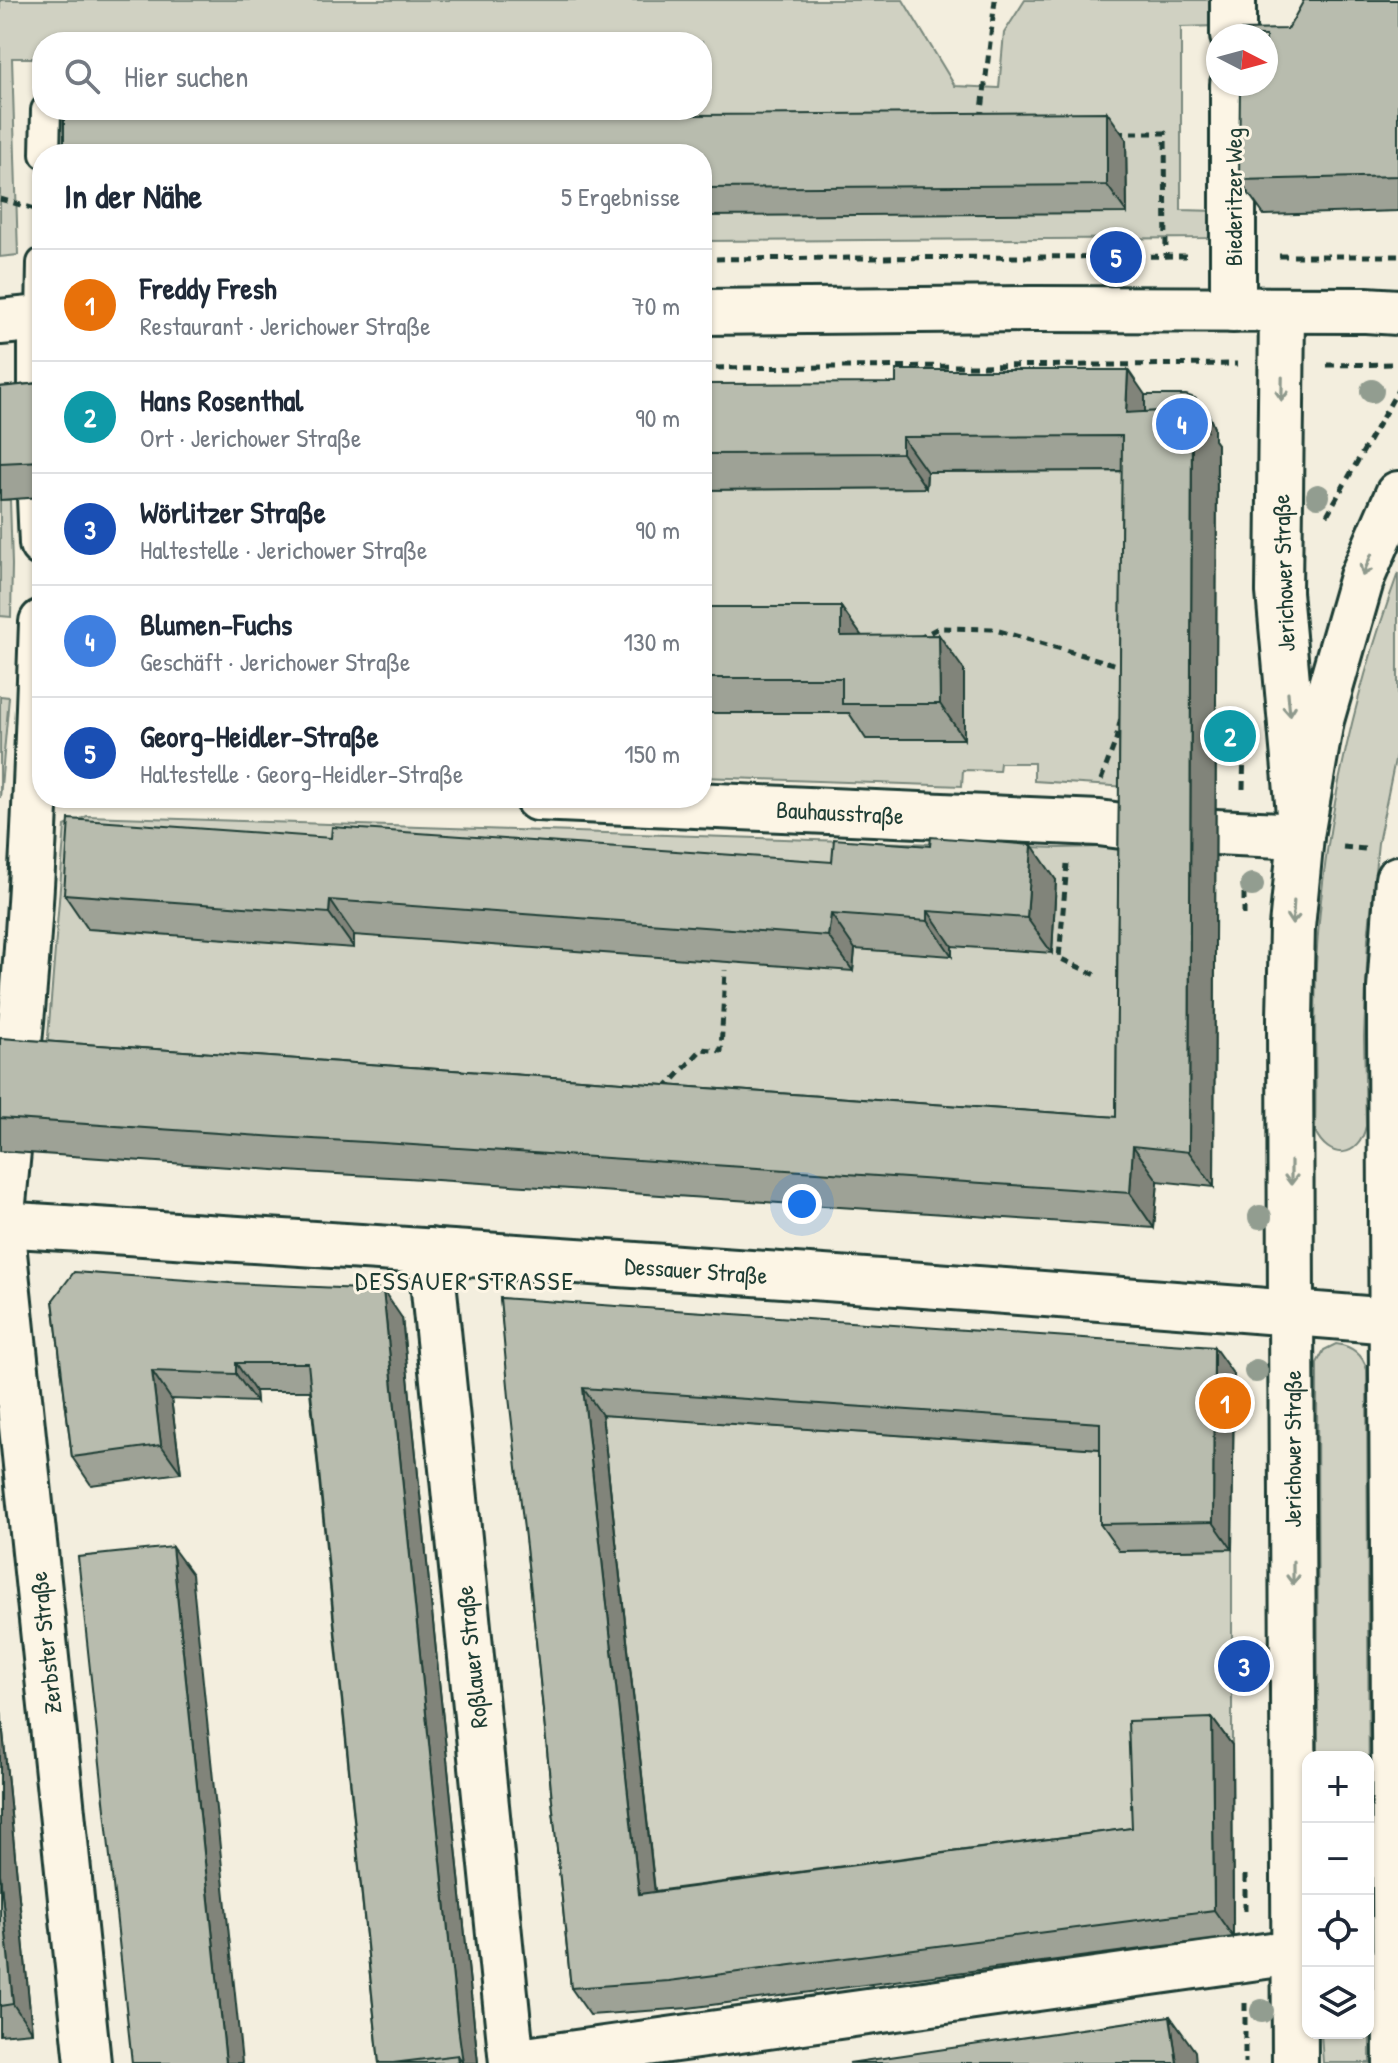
<!DOCTYPE html>
<html lang="de">
<meta charset="utf-8">
<style>
body{margin:0;font-family:"Patrick Hand",sans-serif;background:#f6f6f7;color:#1f2937}
.controls{position:absolute;right:24px;bottom:24px;display:grid;overflow:hidden;border-radius:16px;box-shadow:0 2px 6px #0004}
.controls button{width:72px;height:72px;display:grid;place-items:center;padding:0;border:0;border-bottom:2px solid #e0e1e3;background:#fff;color:#1f2937;font:40px sans-serif}
.compass{position:absolute;left:1206px;top:24px;width:72px;height:72px;border-radius:50%;background:#fff;box-shadow:0 2px 6px #0004;rotate:96deg}
.you{position:absolute;left:802px;top:1204px;width:28px;height:28px;margin:-20px;border:6px solid #fff;border-radius:50%;background:#1a73e8;box-shadow:0 0 0 12px #1a73e833}
.badge{display:grid;place-items:center;width:52px;height:52px;border-radius:50%;background:#c8321e;color:#fff;font-size:26px;font-weight:700}
.pin{position:absolute;translate:-50% -50%;border:4px solid #fff;box-shadow:0 2px 8px #0006}
.list{margin:0;padding:0;list-style:none}
h2{display:flex;justify-content:space-between;align-items:center;height:104px;margin:0;padding:0 32px;font-size:34px}
h2 small{font-size:26px;font-weight:400;color:#747a83}
.list li{display:grid;grid-template-columns:52px 1fr auto;gap:24px;align-items:center;box-sizing:border-box;height:112px;padding:0 32px;border-top:2px solid #e0e1e3}
.list b{display:block;font-size:30px;white-space:nowrap}
.list p{margin:0;font-size:26px;white-space:nowrap;color:#747a83}
.list em{font-size:26px;font-style:normal;color:#747a83}
.icon{flex:none;width:44px;height:44px;fill:none;stroke:currentColor;stroke-width:2;stroke-linecap:round;stroke-linejoin:round}
.map{position:relative;flex:none;width:1398px;height:2063px;overflow:hidden}
.search{position:absolute;background:#fff;box-shadow:0 2px 6px #0004;left:32px;top:32px;width:680px;height:88px;display:flex;align-items:center;gap:20px;box-sizing:border-box;padding:0 28px;border-radius:32px;color:#747a83;font-size:30px}
.panel{position:absolute;background:#fff;box-shadow:0 2px 6px #0004;left:32px;top:144px;width:680px;height:664px;border-radius:32px}
.map>svg:first-child{display:block}
.green{fill:#d0d1c2;stroke:#78877b;stroke-width:2}
.lines{fill:none;stroke-linecap:round;stroke-linejoin:round}
.service-casing{stroke:#1f3d34;stroke-width:34}
.minor-casing{stroke:#1f3d34;stroke-width:50}
.tertiary-casing{stroke:#1f3d34;stroke-width:50}
.primary-casing{stroke:#1f3d34;stroke-width:50}
.path{stroke:#1f3d34;stroke-width:5;stroke-dasharray:8 6;stroke-linecap:butt}
.service{stroke:#fcf5e5;stroke-width:28}
.minor{stroke:#fcf5e5;stroke-width:44}
.tertiary{stroke:#fcf5e5;stroke-width:44}
.primary{stroke:#fcf5e5;stroke-width:44}
.tree{fill:#929d90}
.wall{fill:#9ea296;stroke:#1f3d34;stroke-width:2}
.shaded-wall{fill:#81847a;stroke:#1f3d34;stroke-width:2}
.building{fill:#b8bcae;stroke:#1f3d34;stroke-width:2}
.oneway{stroke:#8e998c}
.labels{text-anchor:middle;dominant-baseline:central;stroke-width:6;stroke-linejoin:round;paint-order:stroke}
.street-label{font-size:24px;fill:#1f3d34;stroke:#fcf5e5}
.neighbourhood-label{font-size:26px;letter-spacing:2px;fill:#1f3d34;stroke:#fcf5e5}
</style>
<div class="map">
<svg width="1398" height="2063" viewBox="0 0 1398 2063">
<rect width="100%" height="100%" fill="#f3eede"/>
<filter id="ink" filterUnits="userSpaceOnUse"><feTurbulence type="fractalNoise" baseFrequency=".0125" numOctaves="2"/><feDisplacementMap in="SourceGraphic" scale="16" xChannelSelector="R" yChannelSelector="G"/><feConvolveMatrix kernelMatrix="1 2 1 2 8 2 1 2 1" color-interpolation-filters="sRGB"/></filter>
<g filter="url(#ink)">
<path class="green" d="M0 0H903L955 86 999 88 1004 33 1025 0H1212L1217 26 1181 27V210L1217 211 1211 238 702 241V154H56L55 110H702V42H42V58H12L18 255 0 257Z
M1147 471 1144 788 1034 781V763H1000L999 771 963 770 962 786 702 777V490L926 488 927 472Z
M0 500H10L12 565 11 617 0 616Z
M1398 573V745L1378 843 1368 939 1364 1037 1366 1126C1359 1159 1329 1161 1315 1131 1317 1070 1313 1009 1317 948 1325 820 1354 694 1398 573Z
M0 696 9 697 0 798Z
M87 816 1059 848 1144 846 1141 1152 45 1074 65 826Z
M1336 1344C1352 1346 1363 1355 1367 1370L1370 2063H1323L1321 2033H1368V1757H1318L1317 1363 1324 1350Z
M602 1415 1120 1450 1119 1551 1232 1549V1745L1147 1749 1151 1855 658 1921Z"/>
<g class="lines">
<g class="service-casing">
<path id="service" d="M45 154 46 110
M41 318 42 263"/>
</g>
<g class="minor-casing">
<path id="minor" d="M1233 0V36
M1233 84V310
M41 420V318
M40 498 42 544
M537 798 1099 823 1144 829
M1215 832 1301 836 1279 592 1282 311
M16 1072C32 923 37 772 42 622
M8 1151 1 1224 88 2063
M0 1224C464 1253 928 1283 1391 1321
M430 1251 512 2063
M512 2062 1294 1952"/>
</g>
<g class="tertiary-casing">
<path id="tertiary" d="M702 312 1033 309 1366 310 1398 312
M0 322 42 318"/>
</g>
<g class="primary-casing">
<path id="primary" d="M1295 2063 1291 1313 1290 1018 1292 927 1301 836 1321 720 1362 577 1398 494
M1396 2063 1390 1034V989L1398 879"/>
</g>
<path class="path" d="M981 119 995 0
M1117 133H1165L1166 256
M0 199 42 211
M1279 256H1398
M702 259 1189 256
M1327 365 1397 364
M702 368 1237 364
M1327 515 1398 390
M918 639 938 628 992 629 1124 667
M1101 780 1116 740 1121 717
M1243 789 1244 743
M1343 847 1365 849
M1067 864 1059 958 1096 975
M1244 879V921
M665 1089 702 1049 721 1051 725 970
M1245 1875V1913
M1245 2003V2063"/>
<use href="#service" class="service"/>
<use href="#minor" class="minor"/>
<use href="#tertiary" class="tertiary"/>
<use href="#primary" class="primary"/>
</g>
<g class="tree">
<circle cx="1372" cy="391" r="12"/>
<circle cx="1318" cy="496" r="12"/>
<circle cx="1252" cy="885" r="12"/>
<circle cx="1260" cy="1217" r="12"/>
<circle cx="1256" cy="1371" r="12"/>
<circle cx="1262" cy="2011" r="12"/>
</g>
<path class="wall" d="M1398 0V211L1264 215 1239 180 1288 29Z
M695 115 1126 139 1127 213 702 216V154Z
M42 373V497L0 500V387L40 383Z
M702 384 1145 395 1201 404 1208 413 1214 428V440L1217 444 1214 1187 1158 1181 1154 1228 407 1178 302 1172 0 1151V1038L1116 1117 1122 471 927 472 926 488 702 490Z
M702 607H841L861 636 964 670V739H866L849 713H702Z
M331 838 1056 880 1052 953 952 946V956L855 949 853 971 354 935V948L88 929 64 894Z
M500 1298 1234 1375 1232 1549 1119 1551 1100 1524V1449L602 1415 655 1891 1132 1828 1212 1718 1232 1745 1233 1937 688 2008 590 2015 571 1988 531 1591Z
M53 1300 402 1318 478 2063H379L310 1391H255L256 1402 171 1399 181 1473 91 1485 72 1457Z
M0 1701 32 2032 0 2035Z"/>
<path class="shaded-wall" d="M687 110H692L706 131 687 115Z
M1107 112 1126 139 1127 213 1107 185Z
M1128 370 1152 405 1151 438 1126 413Z
M1201 404 1208 413 1214 428V440L1217 444 1214 1187 1189 1152 1192 409Z
M902 437 927 472 926 488 902 453Z
M841 607 866 642 841 636Z
M939 635 964 670V739L940 704Z
M1032 845 1056 880 1052 953 1027 918Z
M330 900 354 935V948L329 913Z
M928 911 952 946V956L928 921Z
M831 914 855 949 853 971 828 936Z
M1133 1146 1158 1181 1154 1228 1130 1193Z
M383 1290 402 1318 478 2063H459L457 2019Z
M1214 1347 1234 1375 1232 1549 1213 1522Z
M236 1363 255 1391 256 1402 236 1374Z
M152 1371 171 1399 181 1473 161 1445Z
M583 1388 602 1415 658 1921 639 1894Z
M172 1547 192 1574 242 2063H226Z
M0 1701 32 2032 13 2004 0 1874Z
M1212 1718 1232 1745 1233 1937 1214 1910Z
M1170 2016 1195 2051 1196 2063H1177Z"/>
<path class="building" d="M1304 0H1398V176L1239 180 1240 84H1266V36H1241V30L1288 29Z
M64 110H687V115L1107 112V185L702 188V154H64Z
M896 370H1128L1126 413 1192 409 1189 1152 1133 1146 1130 1193 383 1143 277 1137 0 1118V1038L1116 1117 1122 436 902 437V453L702 454V384L896 383Z
M40 373H42V461L0 463V387L40 383Z
M1145 395H1186L1195 398 1201 404 1207 418V430L1192 409 1145 412Z
M702 607H841V636L939 635 940 704H842V678H702Z
M69 819 331 838 332 827 832 862 834 839 930 846 931 837 1032 845 1027 918 928 911V921L831 914 828 936 330 900 329 913 64 894Z
M74 1272 230 1283 383 1290 457 2019 463 2063 458 2055 393 2063H379L308 1363H236V1374L152 1371 161 1445 72 1457 53 1300Z
M500 1298 1214 1347 1213 1522 1100 1524V1423L583 1388 639 1894 1132 1828 1128 1721 1212 1718 1214 1910 669 1981 571 1988 531 1591 509 1397Z
M172 1547 226 2063H132L78 1557Z
M0 1874 13 2004 0 2006Z
M1170 2016 1177 2063H849Z
M458 2055 459 2063H393Z"/>
<defs><path id="oneway-shaft" d="M-6 0H5M1.5-3L5.5 0L1.5 3" fill="none" stroke-width="1.6" stroke-linecap="round" stroke-linejoin="round" transform="scale(2)"/></defs>
<g class="oneway">
<use href="#oneway-shaft" transform="translate(1282 389) rotate(91)"/>
<use href="#oneway-shaft" transform="translate(1367 565) rotate(113)"/>
<use href="#oneway-shaft" transform="translate(1289 704) rotate(85)"/>
<use href="#oneway-shaft" transform="translate(1293 913) rotate(94)"/>
<use href="#oneway-shaft" transform="translate(1291 1173) rotate(90)"/>
<use href="#oneway-shaft" transform="translate(1293 1573) rotate(90)"/>
</g>
</g>
<g class="labels">
<g class="street-label">
<text transform="translate(1233 197) rotate(-90)">Biederitzer Weg</text>
<text transform="translate(1283 573) rotate(-92)">Jerichower Straße</text>
<text transform="translate(840 812) rotate(3)">Bauhausstraße</text>
<text transform="translate(696 1270) rotate(4)">Dessauer Straße</text>
<text transform="translate(1292 1449) rotate(-90)">Jerichower Straße</text>
<text transform="translate(45 1643) rotate(-96)">Zerbster Straße</text>
<text transform="translate(471 1657) rotate(-96)">Roßlauer Straße</text>
</g>
<g class="neighbourhood-label">
<text x="465" y="1280">DESSAUER STRASSE</text>
</g>
</g>
</svg>
<div class="controls">
<button>+</button>
<button>−</button>
<button><svg class="icon" aria-label="locate" viewBox="0 0 24 24"><circle cx="12" cy="12" r="6"/><path d="M12 2v4M12 18v4M2 12h4M18 12h4"/></svg></button>
<button><svg class="icon" aria-label="layers" viewBox="0 0 24 24"><path d="M12 4l9 5-9 5-9-5zM3 14l9 5 9-5"/></svg></button>
</div>
<svg class="compass" viewBox="-18 -18 36 36"><path d="M0-13l5 13h-10z" fill="#e53935"/><path d="M0 13l5-13h-10z" fill="#747a83"/></svg>
<div class="you"></div>
<div class="pin badge" style="left:1225px;top:1403px;background:#e8710a">1</div>
<div class="pin badge" style="left:1230px;top:736px;background:#0f9aa8">2</div>
<div class="pin badge" style="left:1244px;top:1666px;background:#1a4fb4">3</div>
<div class="pin badge" style="left:1182px;top:424px;background:#3f7fe0">4</div>
<div class="pin badge" style="left:1116px;top:257px;background:#1a4fb4">5</div>
<div class="search"><svg class="icon" aria-label="search" viewBox="0 0 24 24"><circle cx="10" cy="10" r="6"/><path d="M15 15l6 6"/></svg>Hier suchen</div>
<section class="panel">
<h2>In der Nähe<small>5 Ergebnisse</small></h2>
<ul class="list">
<li><span class="badge" style="background:#e8710a">1</span><div><b>Freddy Fresh</b><p>Restaurant · Jerichower Straße</p></div><em>70 m</em></li>
<li><span class="badge" style="background:#0f9aa8">2</span><div><b>Hans Rosenthal</b><p>Ort · Jerichower Straße</p></div><em>90 m</em></li>
<li><span class="badge" style="background:#1a4fb4">3</span><div><b>Wörlitzer Straße</b><p>Haltestelle · Jerichower Straße</p></div><em>90 m</em></li>
<li><span class="badge" style="background:#3f7fe0">4</span><div><b>Blumen-Fuchs</b><p>Geschäft · Jerichower Straße</p></div><em>130 m</em></li>
<li><span class="badge" style="background:#1a4fb4">5</span><div><b>Georg-Heidler-Straße</b><p>Haltestelle · Georg-Heidler-Straße</p></div><em>150 m</em></li>
</ul>
</section>
</div>
